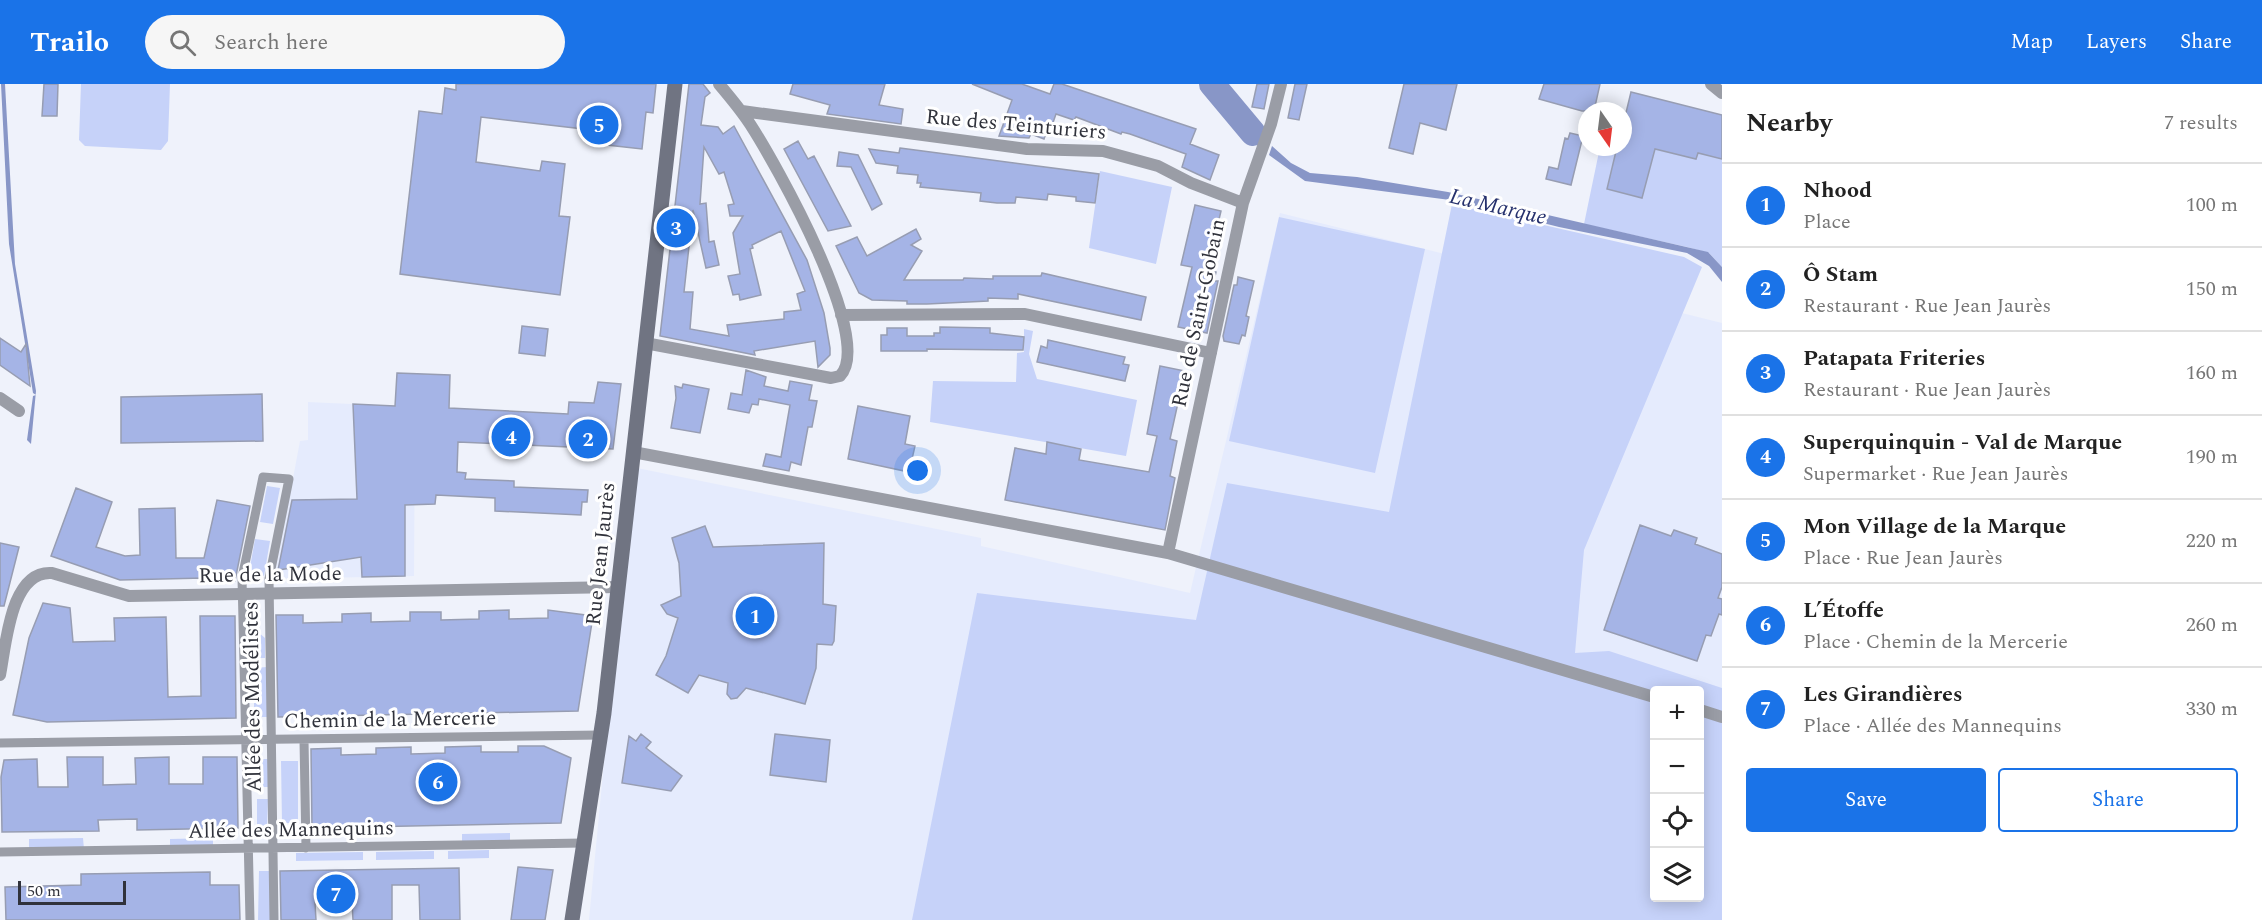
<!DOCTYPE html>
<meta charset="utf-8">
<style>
body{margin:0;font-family:Spectral,serif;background:#f6f6f6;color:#222}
.controls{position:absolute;right:18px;bottom:18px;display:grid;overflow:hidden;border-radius:6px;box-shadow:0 3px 15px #0003}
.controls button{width:54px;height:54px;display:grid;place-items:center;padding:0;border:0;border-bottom:2px solid #e0e0e0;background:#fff;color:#222;font:30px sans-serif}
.compass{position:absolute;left:1578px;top:18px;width:54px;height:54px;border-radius:50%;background:#fff;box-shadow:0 3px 15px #0003;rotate:166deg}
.scale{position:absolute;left:18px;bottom:15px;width:108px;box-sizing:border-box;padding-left:6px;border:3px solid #30323b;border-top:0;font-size:16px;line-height:21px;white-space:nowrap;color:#30323b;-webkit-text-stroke:4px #fff;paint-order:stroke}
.you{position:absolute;left:918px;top:387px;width:21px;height:21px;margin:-15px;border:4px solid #fff;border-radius:50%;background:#1a73e8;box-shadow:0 0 0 9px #1a73e833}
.badge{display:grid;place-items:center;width:39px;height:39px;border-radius:50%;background:#1a73e8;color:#fff;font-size:20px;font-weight:700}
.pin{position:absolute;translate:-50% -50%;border:3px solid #fff;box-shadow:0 2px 6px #0006}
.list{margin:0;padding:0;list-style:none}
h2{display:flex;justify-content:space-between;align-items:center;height:78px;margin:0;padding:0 24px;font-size:26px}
h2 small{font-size:20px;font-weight:400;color:#767676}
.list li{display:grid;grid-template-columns:39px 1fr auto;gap:18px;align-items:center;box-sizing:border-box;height:84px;padding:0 24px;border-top:2px solid #e0e0e0}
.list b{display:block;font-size:22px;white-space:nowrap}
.list p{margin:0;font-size:20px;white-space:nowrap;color:#767676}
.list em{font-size:20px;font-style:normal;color:#767676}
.actions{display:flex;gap:12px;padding:18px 24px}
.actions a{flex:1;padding:14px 0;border:2px solid #1a73e8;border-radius:6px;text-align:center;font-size:21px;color:#1a73e8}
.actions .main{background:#1a73e8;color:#fff}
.icon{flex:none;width:33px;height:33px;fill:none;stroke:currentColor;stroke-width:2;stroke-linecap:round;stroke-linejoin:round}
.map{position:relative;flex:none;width:1722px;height:836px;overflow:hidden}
header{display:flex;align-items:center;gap:36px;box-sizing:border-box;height:84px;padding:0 30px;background:#1a73e8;color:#fff}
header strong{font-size:28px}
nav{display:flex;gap:33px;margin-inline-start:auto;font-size:21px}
.search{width:420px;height:54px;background:#f6f6f6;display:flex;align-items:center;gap:15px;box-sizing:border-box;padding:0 21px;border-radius:33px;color:#767676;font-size:22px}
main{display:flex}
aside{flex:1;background:#fff}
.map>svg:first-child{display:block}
.built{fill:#e5ebfd;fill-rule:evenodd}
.green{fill:#c6d2f9;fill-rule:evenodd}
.water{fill:#8896c7}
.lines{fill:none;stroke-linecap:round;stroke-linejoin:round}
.river{stroke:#8896c7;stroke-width:26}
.building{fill:#a5b4e6;stroke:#979db2;stroke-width:1.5;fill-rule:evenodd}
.pedestrian{stroke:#9a9da6;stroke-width:9}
.minor{stroke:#9a9da6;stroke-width:12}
.secondary{stroke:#707482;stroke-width:15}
.labels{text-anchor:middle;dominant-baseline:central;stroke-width:6;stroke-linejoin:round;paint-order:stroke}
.street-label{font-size:21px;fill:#30323b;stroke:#fff}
.water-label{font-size:22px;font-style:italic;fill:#26316d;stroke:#fff}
</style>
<header>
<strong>Trailo</strong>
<div class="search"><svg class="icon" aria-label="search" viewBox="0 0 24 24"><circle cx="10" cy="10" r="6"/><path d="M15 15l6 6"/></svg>Search here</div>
<nav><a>Map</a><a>Layers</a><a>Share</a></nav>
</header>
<main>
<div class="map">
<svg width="1722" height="836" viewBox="0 0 1722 836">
<rect width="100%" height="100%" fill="#eff2fb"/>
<path class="built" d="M1280 129 1722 239V836H589L632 383 981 454V462L1190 509ZM1654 606H1700V814H1654Z
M308 318 415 323 414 492 274 495 300 357 308 356Z"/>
<path class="green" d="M81 0H170L168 57 161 66 85 62 79 56Z
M1657 56 1662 67 1696 75 1698 69 1722 75V183L1709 169 1687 163 1584 140 1600 63H1617L1607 105 1642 114Z
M1100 87 1172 103 1156 180 1089 164Z
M1452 120 1684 173 1702 183 1584 466 1575 569 1609 567 1722 604V836H912L977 509 1196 536 1227 399 1389 428ZM1654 606H1700V814H1654Z
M1279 133 1425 165 1375 389 1229 357Z
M1024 245 1033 247 1029 270 1037 295 1137 316 1126 372 930 338 933 297 1016 298 1017 269 1024 268Z
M267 402 280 404 273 440 260 438Z
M255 455 270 457 264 492 249 489Z
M253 531H258V548L265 554V574H253Z
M267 583V633H254V584Z
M255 675H268V703H255Z
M281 677H298V739H282Z
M257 715H268L267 744 257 743Z
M510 749V757H462V750Z
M83 754 84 765H29V755Z
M213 754V762H170V755Z
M489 766V774L448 775V767Z
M434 767V775L376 776V768Z
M363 768V776L296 777V769Z
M259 787H270L271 836H258Z"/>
<path class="water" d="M1 0H5L15 180 36 307 31 360 27 356 33 312 36 311 33 309 9 160Z
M1272 62 1291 79 1310 89 1357 93 1448 108 1708 168 1722 183V198L1709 182 1687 169 1559 143 1450 116 1305 97 1269 71Z"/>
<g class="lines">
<path class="river" d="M1212 0 1253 49"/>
</g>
<path class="building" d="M44 0H58L57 32H42Z
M456 0H656L653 29 646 28 642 65 607 61 609 48 481 33 476 78 540 87 542 77 565 80 559 132 570 133 560 211 400 190 419 27 442 30 445 4 456 6Z
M689 0H703L710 9 705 13 701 41 718 43 723 50 734 42 807 176 824 229 830 264V271L818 283 815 257 754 267 755 271 660 252ZM704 63 719 90 724 88 734 120 728 121 730 132H743L733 149 740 190 728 192 733 211 739 210 740 216 761 211 750 165 753 164 752 161 781 147 805 207 797 210 801 226 784 228V235L727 241 729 252 690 245 693 208H684L693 126 706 184 719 181 714 157 709 158 706 119 700 120Z
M793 0H885L879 21 903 25 901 40 827 30 830 21 790 10Z
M972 0H1022L1050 10 1054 0H1062L1196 45 1190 60 1219 71 1210 96 1182 83 1186 70 1130 50 1122 48 1121 50 1076 33 1074 36 1056 30 1049 50 1046 49 1044 55 1031 50 1029 54 999 52 1012 16Z
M1257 0H1269L1264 25 1252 23Z
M1295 0H1307L1299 36 1288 34Z
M1404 0H1457L1446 46 1420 39 1413 70 1389 64Z
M1544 0H1600L1594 27H1582L1539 15Z
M1631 8 1722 31V75L1698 69 1696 75 1655 65 1642 114 1607 105 1617 63H1623V41Z
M1570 49 1583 52 1571 101 1546 95 1549 83 1558 85 1565 54 1568 55Z
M798 57 808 75 814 72 851 142 828 147 784 65Z
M900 64 1099 90 1095 119 1076 117V113L1048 110 1047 116 1016 113 1015 119H997L980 117 981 109 920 103 921 99H917L918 91 897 89 898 82 876 79 869 65 899 69Z
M839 68 858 71 882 120 872 126 851 83 837 82Z
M1195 121 1221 127 1207 186 1216 188 1214 197H1218L1207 249 1178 243 1192 183 1181 181Z
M916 145 921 155 911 161 922 167 904 196H963L964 194 993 195V192H1041L1042 189 1146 213 1141 236 1018 210V215L988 214V217L927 220H907V217L872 216 859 209 836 162 857 153 867 172Z
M1238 193 1254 197 1246 232 1249 233 1245 252 1242 251 1239 260 1224 257 1223 252 1234 201H1237Z
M522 242 548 245 545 272 519 269Z
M940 243 990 244V249L1024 253 1023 266 927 265V267H881V251H887V244H907V252H934V249H940Z
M0 254 21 268 26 260 30 302 0 281Z
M1048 256 1125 273 1123 280 1129 281 1125 297 1037 278 1041 262 1047 264Z
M1160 282 1185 287 1170 355 1177 357 1170 392 1175 394 1165 446 1005 416 1015 364 1046 370 1047 358 1081 365 1079 376 1149 388 1157 352 1147 350Z
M746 286 766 293 764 302 788 307 790 297 812 301 809 316 817 317 812 343H808L801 381 791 378 789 387 763 382 766 370 781 373 790 321 759 315 758 321 752 320 749 329 728 325 731 309 742 311Z
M397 289 450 291 449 324 568 330 569 318 594 319 598 298 621 300 613 365 458 358 457 388 466 389 465 395 514 397V403L588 406 587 418H582L581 431 495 427V414L436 411 435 420 405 421V492L362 493 361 473 278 486 292 416 357 415 353 320 395 322Z
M683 300 709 305 700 349 671 344 676 314 675 302 682 304Z
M262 310 263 357 121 359V313Z
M858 322 910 332 905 360 915 362 909 388 848 375Z
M76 404 112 418 96 463 125 472 140 471 139 425 175 424 176 474H204L217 416 250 422 235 497 204 498V494L120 496 51 472Z
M1640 441 1671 452 1674 446 1697 454 1695 460 1722 470V503L1718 514 1722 515V531L1719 530 1711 552 1706 551 1697 577 1604 546Z
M705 442 713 463 824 459 823 520 836 522 834 557 832 561 817 560 816 584 805 620 746 604 737 614 731 615 727 610 728 599 699 591 688 609 656 591 666 572 678 534 667 530 661 521 681 512 679 479 672 454Z
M0 459 19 463 4 522H0Z
M43 519 70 524 73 558 115 557 114 534 166 533 168 613 201 612 200 532H235L236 634 47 638 13 631 29 554Z
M509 526V535L548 534V526L593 532 578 627 278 633 276 531H303V539L342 538V530L371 529V538L410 537V528H441V536L479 535V527Z
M641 650 651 658 646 664 682 692 671 707 622 699 629 652 636 657Z
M775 650 830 656 826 698 770 691Z
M481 662V668H518V662H544L571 674 561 739 312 744 311 665 341 664V671L376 670V664L411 663V670L445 669V663Z
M67 673H103V701L136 700 135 674 169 673V700H203V673H237L238 744 137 746V735L98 736 99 747 2 748 1 693 4 676 37 675 38 703H68Z
M518 783 553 786 545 836H511Z
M459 784 460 836H420L419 801H392V836H353L352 818 315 819 316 836H281L280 787Z
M210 788V801H239L240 836H6L5 803 81 801V790Z"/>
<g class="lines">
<path class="pedestrian" d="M304 656 306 764
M0 659 601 651
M0 768 583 759
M250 836 242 494 263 393 289 395 269 495 274 836"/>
<path class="minor" d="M1711 0 1722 9
M742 27 1027 65 1103 67 1158 82 1191 99 1243 119
M841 231 1025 230 1211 269
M645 259 831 294 840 292C876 256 774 77 750 40 741 26 730 13 719 0
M0 314 19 327
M633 368 1168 469 1654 613
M1168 469 1243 119 1271 40 1281 0
M0 591C6 562 10 486 52 489L129 512 618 503
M1700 626 1722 633"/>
<path class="secondary" d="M572 836 604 629 675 0"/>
</g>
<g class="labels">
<g class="street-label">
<text transform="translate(1016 41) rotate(5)">Rue des Teinturiers</text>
<text transform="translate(1199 229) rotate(-78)">Rue de Saint-Gobain</text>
<text transform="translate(601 470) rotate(-84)">Rue Jean Jaurès</text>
<text transform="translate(270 491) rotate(-1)">Rue de la Mode</text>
<text transform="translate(253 613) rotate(-91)">Allée des Modélistes</text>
<text transform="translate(390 636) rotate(-1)">Chemin de la Mercerie</text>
<text transform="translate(291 746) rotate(-1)">Allée des Mannequins</text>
</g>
<g class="water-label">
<text transform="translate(1498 123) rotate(13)">La Marque</text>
</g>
</g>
</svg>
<div class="controls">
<button>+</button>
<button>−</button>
<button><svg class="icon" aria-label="locate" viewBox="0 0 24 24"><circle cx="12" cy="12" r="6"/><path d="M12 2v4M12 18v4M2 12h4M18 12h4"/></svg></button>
<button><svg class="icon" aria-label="layers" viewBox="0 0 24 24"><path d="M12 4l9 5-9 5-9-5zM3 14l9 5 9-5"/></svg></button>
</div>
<svg class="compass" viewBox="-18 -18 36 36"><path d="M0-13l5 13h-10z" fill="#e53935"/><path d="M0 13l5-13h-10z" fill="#767676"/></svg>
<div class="scale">50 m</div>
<div class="you"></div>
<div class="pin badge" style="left:755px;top:532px">1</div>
<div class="pin badge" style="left:588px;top:355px">2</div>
<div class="pin badge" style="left:676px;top:144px">3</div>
<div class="pin badge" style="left:511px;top:353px">4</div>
<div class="pin badge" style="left:599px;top:41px">5</div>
<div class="pin badge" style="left:438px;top:698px">6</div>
<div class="pin badge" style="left:336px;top:810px">7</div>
</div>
<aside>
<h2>Nearby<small>7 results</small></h2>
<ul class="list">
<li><span class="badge">1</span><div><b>Nhood</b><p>Place</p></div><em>100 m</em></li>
<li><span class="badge">2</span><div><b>Ô Stam</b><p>Restaurant · Rue Jean Jaurès</p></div><em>150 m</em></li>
<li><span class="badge">3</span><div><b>Patapata Friteries</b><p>Restaurant · Rue Jean Jaurès</p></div><em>160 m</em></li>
<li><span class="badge">4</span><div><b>Superquinquin - Val de Marque</b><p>Supermarket · Rue Jean Jaurès</p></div><em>190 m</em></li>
<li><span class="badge">5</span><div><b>Mon Village de la Marque</b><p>Place · Rue Jean Jaurès</p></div><em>220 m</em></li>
<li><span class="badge">6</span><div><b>L’Étoffe</b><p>Place · Chemin de la Mercerie</p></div><em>260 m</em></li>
<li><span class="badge">7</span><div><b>Les Girandières</b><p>Place · Allée des Mannequins</p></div><em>330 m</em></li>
</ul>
<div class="actions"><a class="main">Save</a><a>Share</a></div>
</aside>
</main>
